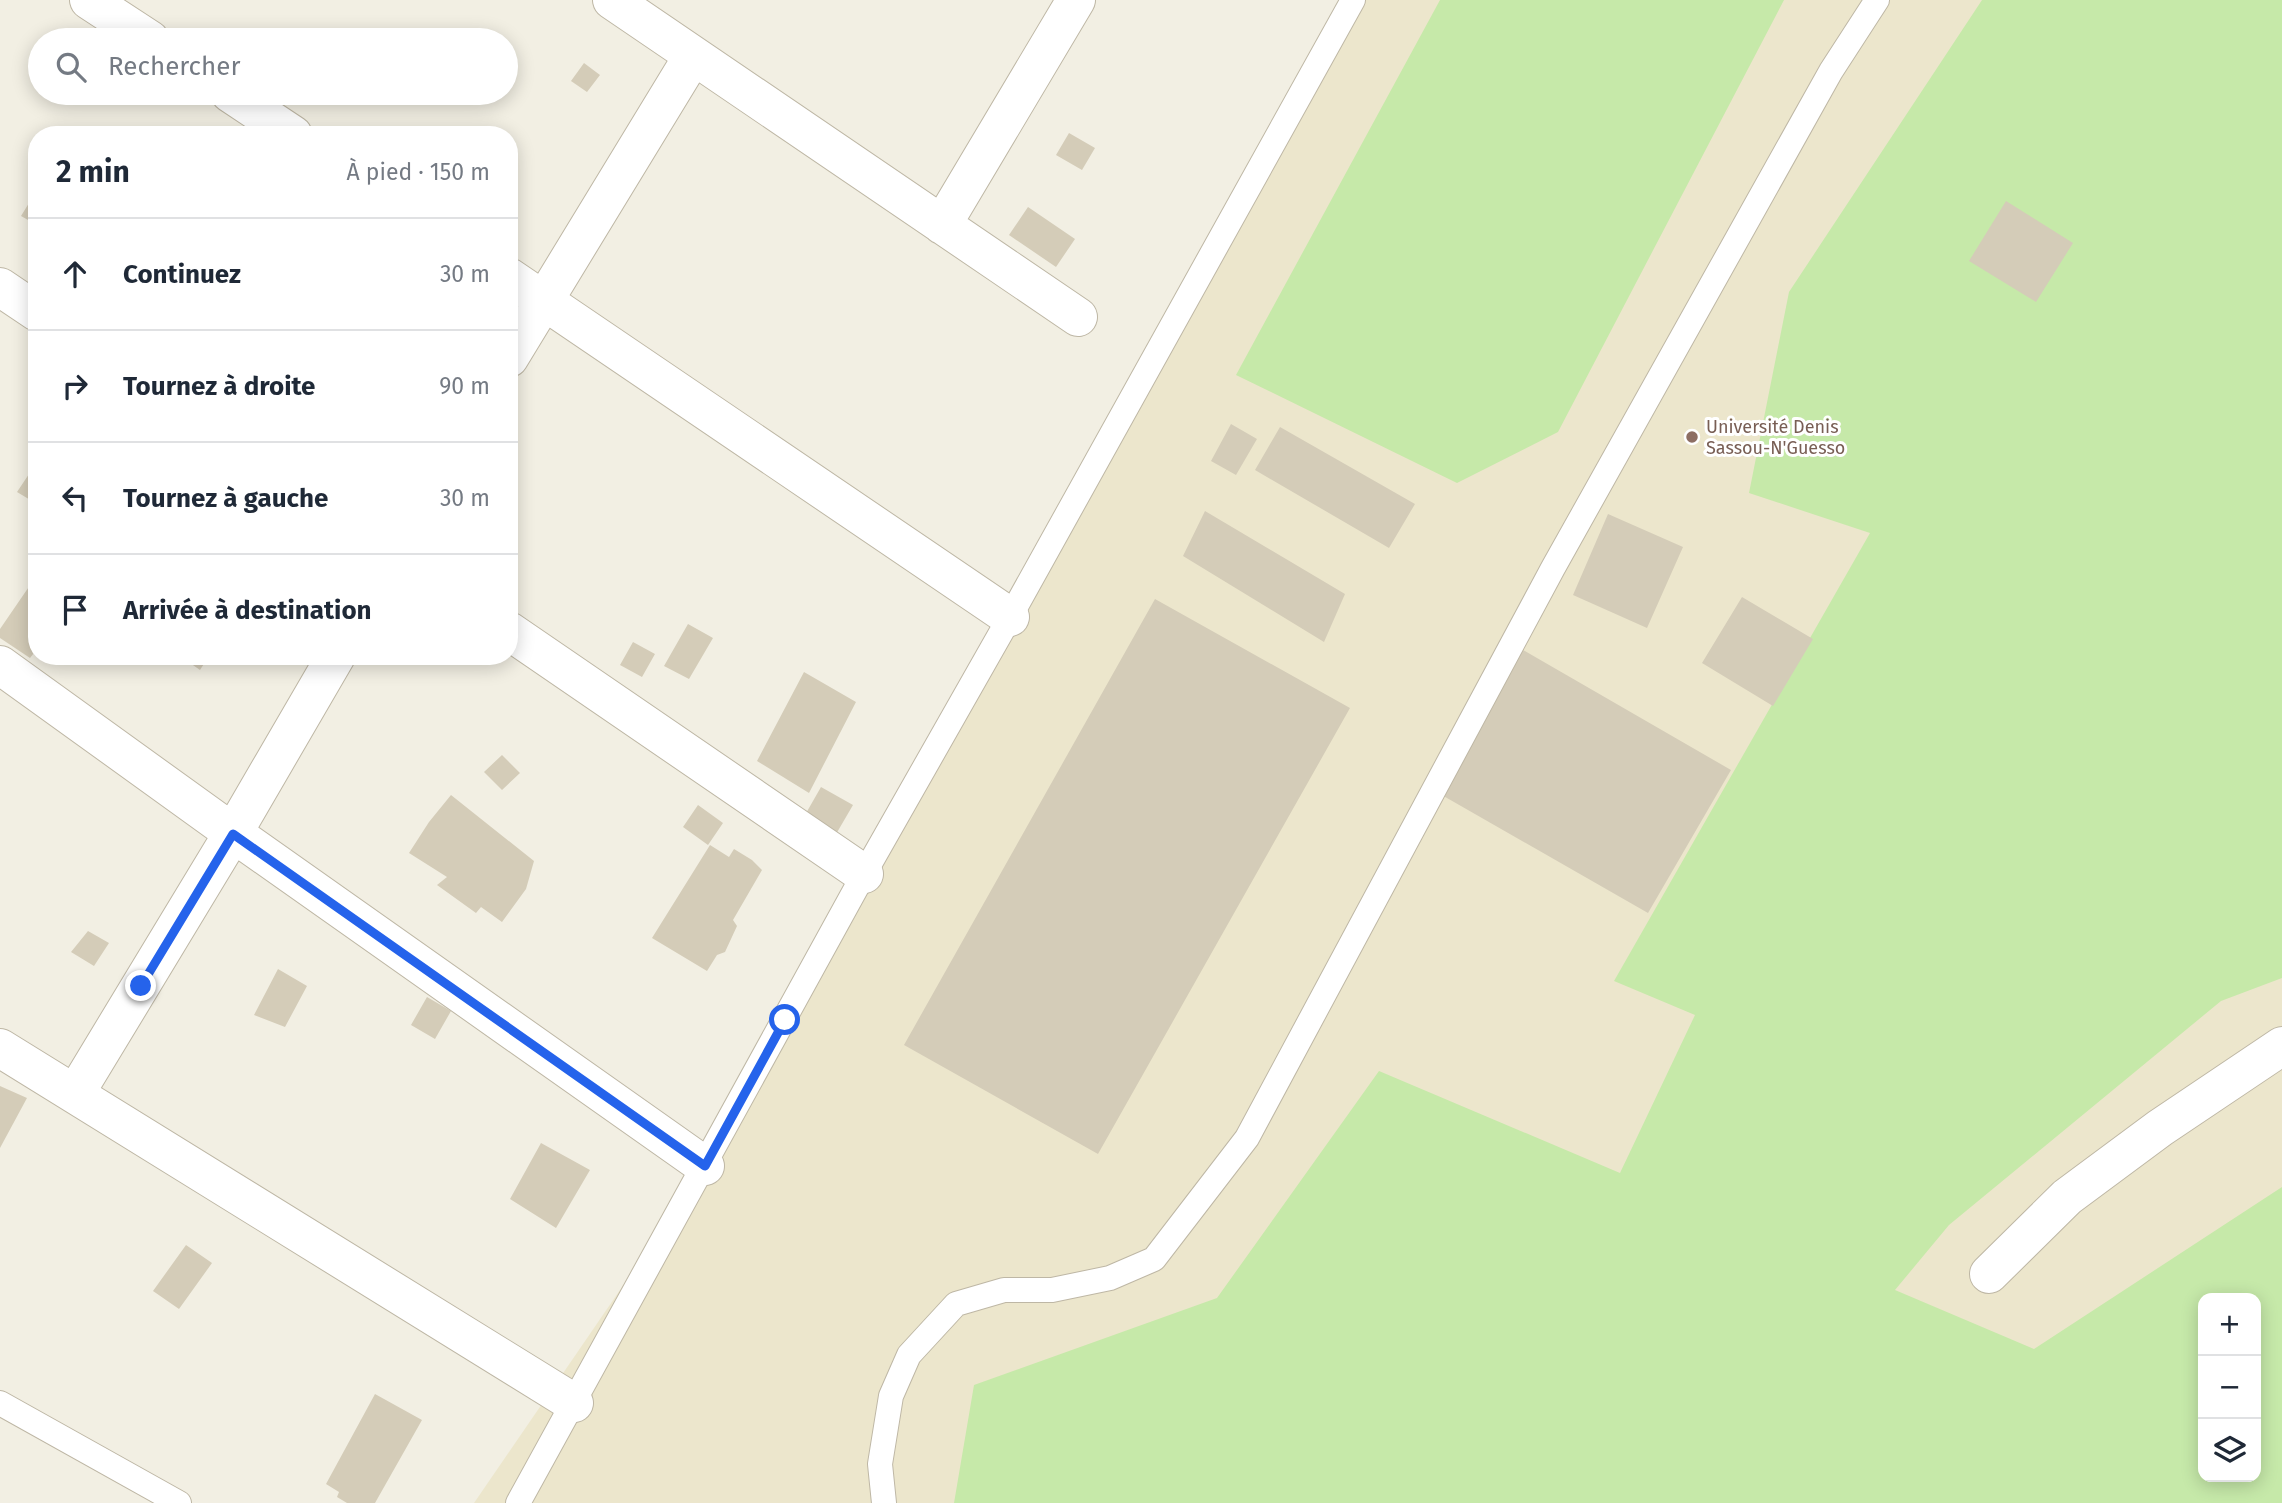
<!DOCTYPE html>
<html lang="fr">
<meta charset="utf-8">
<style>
body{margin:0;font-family:"Fira Sans",sans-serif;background:#f2f2f3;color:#1f2937}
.controls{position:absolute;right:21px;bottom:21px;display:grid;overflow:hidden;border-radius:14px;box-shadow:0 4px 18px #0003}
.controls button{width:63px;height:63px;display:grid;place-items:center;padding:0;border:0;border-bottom:2px solid #e0e1e3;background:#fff;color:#1f2937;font:35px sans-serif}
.stop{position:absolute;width:21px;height:21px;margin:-16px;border:5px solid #2563eb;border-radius:50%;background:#fff}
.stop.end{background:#2563eb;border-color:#fff;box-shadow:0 2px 7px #0008}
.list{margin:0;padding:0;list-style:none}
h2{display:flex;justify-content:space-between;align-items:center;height:91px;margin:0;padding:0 28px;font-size:30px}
h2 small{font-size:23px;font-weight:400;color:#747a83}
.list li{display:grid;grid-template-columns:46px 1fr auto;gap:21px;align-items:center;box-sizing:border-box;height:112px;padding:0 28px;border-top:2px solid #e0e1e3}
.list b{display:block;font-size:26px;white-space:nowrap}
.list em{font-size:23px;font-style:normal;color:#747a83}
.icon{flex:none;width:38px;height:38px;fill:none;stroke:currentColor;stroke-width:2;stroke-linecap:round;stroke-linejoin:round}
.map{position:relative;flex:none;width:2282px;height:1503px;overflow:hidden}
.search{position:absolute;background:#fff;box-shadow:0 4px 18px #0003;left:28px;top:28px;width:490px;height:77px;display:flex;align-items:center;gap:18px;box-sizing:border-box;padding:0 24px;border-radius:38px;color:#747a83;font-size:26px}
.panel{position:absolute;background:#fff;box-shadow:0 4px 18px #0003;left:28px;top:126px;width:490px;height:539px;border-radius:28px}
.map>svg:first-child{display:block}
.education{fill:#ece6cc;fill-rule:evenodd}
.green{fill:#c6e9a9;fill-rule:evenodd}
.building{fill:#d4ccb8}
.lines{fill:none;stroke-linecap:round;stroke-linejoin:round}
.service-casing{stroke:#beb7a5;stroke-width:26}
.minor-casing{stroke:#beb7a5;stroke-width:40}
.service{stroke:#fff;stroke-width:24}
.minor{stroke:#fff;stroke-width:38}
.route{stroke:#2563eb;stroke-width:9}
.education-dot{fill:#8d6e63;stroke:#fff;stroke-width:2.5}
.labels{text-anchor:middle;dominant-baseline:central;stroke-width:6;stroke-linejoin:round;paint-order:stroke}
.education-label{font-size:18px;fill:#785e54;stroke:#fff;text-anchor:start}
</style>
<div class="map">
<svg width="2282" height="1503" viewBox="0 0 2282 1503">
<rect width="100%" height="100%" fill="#f2efe3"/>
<path class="education" d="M1340 0H2282V1503H474L705 1166ZM2203 1298H2256V1477H2203Z"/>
<path class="green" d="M1440 0H1784L1558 432 1457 483 1236 375Z
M1982 0H2282V978L2221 1001 1949 1225 1895 1290 2034 1349 2282 1187V1503H954L974 1385 1217 1298 1379 1071 1620 1173 1695 1015 1614 981 1870 533 1749 493 1789 292ZM2203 1298H2256V1477H2203Z"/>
<path class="building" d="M584 63 600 75 587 92 571 81Z
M1069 133 1095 148 1082 170 1056 155Z
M37 190V225L21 216Z
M2006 201 2073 243 2036 302 1969 261Z
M1028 207 1075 239 1056 267 1009 235Z
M1231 424 1257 439 1236 475 1211 461Z
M1280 427 1415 504 1389 548 1255 470Z
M37 462V504L17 492Z
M1205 511 1345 594 1324 642 1183 556Z
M1608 514 1683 547 1647 628 1573 595Z
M37 575V649L30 658 0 638V629Z
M1742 597 1813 639 1773 706 1702 663Z
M1155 599 1350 708 1098 1154 904 1045Z
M688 624 713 638 689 679 664 666Z
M633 642 655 654 642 677 620 665Z
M1523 650 1731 770 1648 913 1440 794Z
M180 656H209L200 670Z
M804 672 856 702 809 793 757 761Z
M502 755 520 773 502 790 484 772Z
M821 787 853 805 832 841 801 822Z
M451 795 534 861 526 889 502 922 481 907 476 913 437 885 447 877 409 853 429 822Z
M698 805 723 823 708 845 683 827Z
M710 845 729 857 734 849 752 860 762 870 733 920 737 926 725 952 717 955 707 971 652 938Z
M88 931 109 943 94 966 71 952Z
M278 969 307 986 285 1027 254 1015Z
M427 997 451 1011 435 1039 411 1025Z
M0 1086 27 1098 0 1148Z
M541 1143 590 1170 556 1228 510 1199Z
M186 1245 212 1263 179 1309 153 1291Z
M375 1394 422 1420 375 1503H347L337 1497 339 1492 326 1484Z"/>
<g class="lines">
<g class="service-casing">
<path id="service" d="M0 1403 179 1503
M518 1503 864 874 1010 617 1353 0
M884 1503 880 1464 891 1396 909 1355 956 1304 1004 1290H1052L1110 1278 1154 1259 1247 1138 1553 568 1831 71 1877 0"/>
</g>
<g class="minor-casing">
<path id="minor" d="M89 0 150 40
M612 0 1078 317
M230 93 293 135
M942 225 1076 0
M509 277 1010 617
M0 287 37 312
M509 358 693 56
M509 631 864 874
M0 665 233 833 705 1166
M0 1048 574 1403
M75 1094 233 833 336 656
M1989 1274 2067 1197 2160 1128 2282 1046"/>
</g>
<use href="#service" class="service"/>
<use href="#minor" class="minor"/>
</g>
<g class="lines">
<path class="route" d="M141 986 233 834 705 1166 785 1020"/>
</g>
<circle class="education-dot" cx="1692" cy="437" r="7"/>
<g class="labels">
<g class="education-label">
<text x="1706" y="427">Université Denis<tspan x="1706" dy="21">Sassou-N'Guesso</tspan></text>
</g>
</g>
</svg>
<div class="controls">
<button>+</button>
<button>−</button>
<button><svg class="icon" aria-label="layers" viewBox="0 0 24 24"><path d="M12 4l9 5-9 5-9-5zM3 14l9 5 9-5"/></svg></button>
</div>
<div class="stop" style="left:785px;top:1020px"></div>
<div class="stop end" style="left:141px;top:986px"></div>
<div class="search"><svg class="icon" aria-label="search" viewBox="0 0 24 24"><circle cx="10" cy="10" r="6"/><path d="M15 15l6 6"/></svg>Rechercher</div>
<section class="panel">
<h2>2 min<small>À pied · 150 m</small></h2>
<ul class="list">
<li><svg class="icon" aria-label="ahead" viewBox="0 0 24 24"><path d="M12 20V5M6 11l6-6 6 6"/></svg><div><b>Continuez</b></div><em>30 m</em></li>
<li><svg class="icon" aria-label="right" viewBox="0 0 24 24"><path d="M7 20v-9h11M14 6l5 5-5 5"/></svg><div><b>Tournez à droite</b></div><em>90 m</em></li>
<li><svg class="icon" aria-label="left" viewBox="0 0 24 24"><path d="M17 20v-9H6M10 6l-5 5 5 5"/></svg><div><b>Tournez à gauche</b></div><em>30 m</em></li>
<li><svg class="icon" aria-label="arrive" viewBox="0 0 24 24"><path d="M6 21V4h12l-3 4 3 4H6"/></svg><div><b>Arrivée à destination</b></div></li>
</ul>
</section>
</div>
